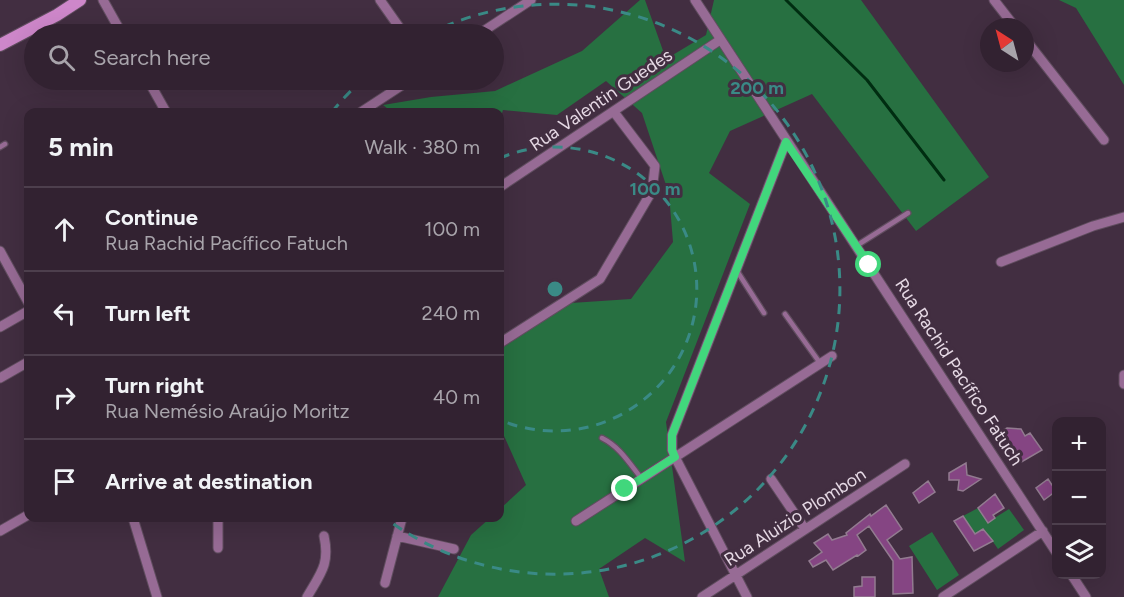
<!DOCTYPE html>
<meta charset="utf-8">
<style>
body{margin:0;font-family:Figtree,sans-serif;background:#3a2a39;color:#f1f3f6}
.controls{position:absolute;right:18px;bottom:18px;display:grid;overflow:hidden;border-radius:12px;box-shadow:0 6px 24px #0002}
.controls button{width:54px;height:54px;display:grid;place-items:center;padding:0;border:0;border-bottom:2px solid #4d3f4d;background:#322231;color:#f1f3f6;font:30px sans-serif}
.compass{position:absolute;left:980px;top:18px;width:54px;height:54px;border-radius:50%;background:#322231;box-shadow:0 6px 24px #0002;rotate:324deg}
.stop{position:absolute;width:18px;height:18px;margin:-14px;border:4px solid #41d77c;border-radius:50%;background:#fff}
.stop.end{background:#41d77c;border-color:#fff;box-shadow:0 2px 6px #0008}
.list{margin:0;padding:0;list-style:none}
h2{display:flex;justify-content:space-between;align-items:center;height:78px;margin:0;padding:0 24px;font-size:26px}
h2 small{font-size:20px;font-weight:400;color:#a8a4ab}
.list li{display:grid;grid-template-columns:39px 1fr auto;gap:18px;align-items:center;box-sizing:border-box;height:84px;padding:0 24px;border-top:2px solid #4d3f4d}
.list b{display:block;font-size:22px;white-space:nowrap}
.list p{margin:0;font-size:20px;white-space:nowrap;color:#a8a4ab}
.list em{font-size:20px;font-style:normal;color:#a8a4ab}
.icon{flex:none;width:33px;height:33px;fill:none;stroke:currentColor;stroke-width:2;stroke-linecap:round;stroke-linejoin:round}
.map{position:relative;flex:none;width:1124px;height:597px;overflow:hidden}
.search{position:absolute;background:#322231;box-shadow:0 6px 24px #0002;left:24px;top:24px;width:480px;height:66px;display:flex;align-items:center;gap:15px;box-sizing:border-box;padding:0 21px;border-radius:33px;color:#a8a4ab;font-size:22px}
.panel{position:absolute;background:#322231;box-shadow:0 6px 24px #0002;left:24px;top:108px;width:480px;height:414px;border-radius:12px}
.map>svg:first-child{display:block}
.green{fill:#277041}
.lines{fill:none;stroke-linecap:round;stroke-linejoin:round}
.stream{stroke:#002d11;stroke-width:3}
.building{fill:#854583;stroke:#927b90;stroke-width:1.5}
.lane-casing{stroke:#604d5f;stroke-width:7}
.street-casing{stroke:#604d5f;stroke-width:11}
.secondary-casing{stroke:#604d5f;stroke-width:14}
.lane{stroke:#976b95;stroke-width:4.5}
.street{stroke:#976b95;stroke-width:9}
.secondary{stroke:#ce87ca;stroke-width:12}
.route{stroke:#41d77c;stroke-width:8}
.ring{fill:none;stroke:#3a8a86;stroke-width:3;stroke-dasharray:10 8}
.labels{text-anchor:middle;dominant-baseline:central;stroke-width:6;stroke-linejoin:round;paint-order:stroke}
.street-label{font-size:18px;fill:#e6d9e5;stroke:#422e41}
.centre{fill:#3a8a86;stroke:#422e41;stroke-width:3}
.ring-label{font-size:18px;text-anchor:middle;font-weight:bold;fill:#3a8a86;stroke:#422e41;stroke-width:6;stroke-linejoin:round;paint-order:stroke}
</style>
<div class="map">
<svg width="1124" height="597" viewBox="0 0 1124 597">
<rect width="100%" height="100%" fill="#422e41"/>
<path class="green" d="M640 0H645L666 59 706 35 714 0H861L989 177 916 231 812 94 730 131 709 173 750 204 666 422 685 562 645 538 599 569 609 597H438L471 535 490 518H500V509L526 485 500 427V348L571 303 631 299 673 242 669 194 642 113 606 81 557 115 503 110 500 119V112H392L383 105 431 97 495 91 582 51Z
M1059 0H1124V85L1076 8Z
M978 508 988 522 1009 509 1024 530 998 549 984 529 975 534 963 516Z
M932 532 959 575 937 590 909 546Z"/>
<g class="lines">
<path class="stream" d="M786 0 867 80 944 180"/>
</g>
<path class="building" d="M1007 428 1021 429 1025 436 1030 433 1042 450 1018 464 999 432Z
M966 463 967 475 981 479 963 491 958 490 959 480H949V473Z
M1048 479 1056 491 1044 500 1036 488Z
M928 481 935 492 919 503 913 493Z
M995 494 1004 508 993 515 995 518 988 523 978 508Z
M886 505 902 529 887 540 900 559 912 557 913 593 893 594V561L869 526 857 535 866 550 858 556 857 555 833 570 826 560 813 567 809 561 822 552 814 543 828 534 832 540 847 535 846 533 870 514 871 516Z
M963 516 975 534 983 529 993 541 974 551 954 521Z
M862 577H875V597H854V587L862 586Z"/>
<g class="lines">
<g class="lane-casing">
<path id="lane" d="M0 147 5 144
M856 246 908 213
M737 271 764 313
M785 314 820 363
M602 438C620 447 629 463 642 479"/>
</g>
<g class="street-casing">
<path id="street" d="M103 0 122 34
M380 0 404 34
M695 0 1056 552
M994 0 1015 27
M479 34 531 0
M1025 39 1104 140
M148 80 166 112
M361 112 410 80
M500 187 720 40
M0 251 28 302
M1001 262 1093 226 1124 217
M0 327 28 311
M500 343 600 279 652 191 655 166 614 112
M1124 375V384
M0 378 28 362
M771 479 805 529
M133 518 157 597
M576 521 832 356
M0 531 28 515
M397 536 454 549
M218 548V518
M1071 574 1086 597
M385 583 402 518
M307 597C321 573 330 564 324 536
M702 597 905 464
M747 597 675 457 672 450V435L786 142
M943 597 1043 531"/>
</g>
<g class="secondary-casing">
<path id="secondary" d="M0 45 57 15 80 0"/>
</g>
<use href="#lane" class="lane"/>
<use href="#street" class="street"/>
<use href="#secondary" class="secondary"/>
</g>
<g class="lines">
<path class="route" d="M625 489 675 457 672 450V435L786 142 869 265"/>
</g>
<g class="ring">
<path d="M500 158A142 142 0 1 1 500 420"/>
<path d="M332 112A285 285 0 0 1 361 81M428 34A285 285 0 1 1 385 518"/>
</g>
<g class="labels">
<g class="street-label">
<text transform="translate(601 100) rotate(-34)">Rua Valentin Guedes</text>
<text transform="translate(959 372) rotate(57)">Rua Rachid Pacífico Fatuch</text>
<text transform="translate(795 517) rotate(-33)">Rua Aluizio Plombon</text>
</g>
</g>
<circle cx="555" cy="289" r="9" class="centre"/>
<g class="ring-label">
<text x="757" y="94">200 m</text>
<text x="655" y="195">100 m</text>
</g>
</svg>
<div class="controls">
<button>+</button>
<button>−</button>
<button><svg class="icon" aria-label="layers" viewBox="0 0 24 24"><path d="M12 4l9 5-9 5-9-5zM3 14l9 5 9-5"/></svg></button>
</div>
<svg class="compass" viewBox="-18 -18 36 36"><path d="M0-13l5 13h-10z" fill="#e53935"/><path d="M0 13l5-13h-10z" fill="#a8a4ab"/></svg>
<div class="stop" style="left:869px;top:265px"></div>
<div class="stop end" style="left:625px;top:489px"></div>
<div class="search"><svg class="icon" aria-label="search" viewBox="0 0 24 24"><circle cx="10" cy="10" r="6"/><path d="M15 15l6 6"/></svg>Search here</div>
<section class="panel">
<h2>5 min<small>Walk · 380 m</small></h2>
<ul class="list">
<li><svg class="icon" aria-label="ahead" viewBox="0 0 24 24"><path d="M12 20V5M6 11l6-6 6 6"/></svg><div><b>Continue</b><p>Rua Rachid Pacífico Fatuch</p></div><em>100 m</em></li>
<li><svg class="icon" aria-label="left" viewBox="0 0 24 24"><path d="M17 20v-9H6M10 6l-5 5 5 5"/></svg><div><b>Turn left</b></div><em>240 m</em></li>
<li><svg class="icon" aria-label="right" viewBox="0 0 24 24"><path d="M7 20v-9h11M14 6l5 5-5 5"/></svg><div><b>Turn right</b><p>Rua Nemésio Araújo Moritz</p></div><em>40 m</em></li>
<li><svg class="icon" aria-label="arrive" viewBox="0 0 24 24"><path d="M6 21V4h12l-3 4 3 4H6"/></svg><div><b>Arrive at destination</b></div></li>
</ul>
</section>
</div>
